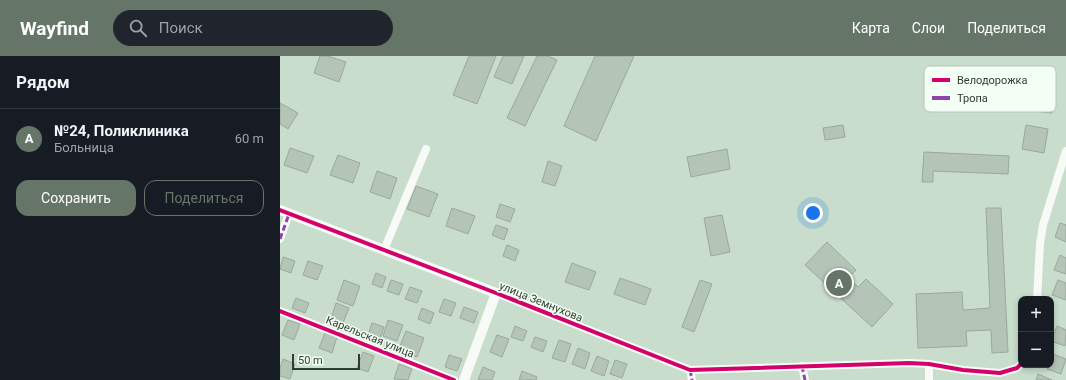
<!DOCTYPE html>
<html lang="ru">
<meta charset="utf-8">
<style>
body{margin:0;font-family:Roboto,sans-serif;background:#20242c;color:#f1f3f6}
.controls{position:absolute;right:12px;bottom:12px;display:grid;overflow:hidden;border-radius:8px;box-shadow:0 2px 6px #0003}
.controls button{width:36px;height:36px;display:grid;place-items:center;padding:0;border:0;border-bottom:1px solid #363941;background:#171b24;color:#f1f3f6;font:20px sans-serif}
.scale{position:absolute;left:12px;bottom:10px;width:68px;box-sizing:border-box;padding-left:4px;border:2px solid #2f3d31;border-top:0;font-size:11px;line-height:14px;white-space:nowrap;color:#2f3d31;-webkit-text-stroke:3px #f3fef5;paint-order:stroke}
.you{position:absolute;left:533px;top:157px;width:14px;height:14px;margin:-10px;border:3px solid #fff;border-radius:50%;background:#1a73e8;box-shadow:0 0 0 6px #1a73e833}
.badge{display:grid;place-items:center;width:26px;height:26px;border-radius:50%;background:#657567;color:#fff;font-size:13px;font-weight:700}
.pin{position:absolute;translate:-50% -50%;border:2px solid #fff;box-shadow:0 1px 4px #0006}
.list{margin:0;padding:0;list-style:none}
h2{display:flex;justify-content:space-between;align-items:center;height:52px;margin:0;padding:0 16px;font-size:17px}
h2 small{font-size:13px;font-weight:400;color:#9ea1a6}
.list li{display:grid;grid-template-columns:26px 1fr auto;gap:12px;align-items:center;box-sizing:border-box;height:60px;padding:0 16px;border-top:1px solid #363941}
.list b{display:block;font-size:15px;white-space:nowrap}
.list p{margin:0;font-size:13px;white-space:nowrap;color:#9ea1a6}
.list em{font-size:13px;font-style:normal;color:#9ea1a6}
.actions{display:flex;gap:8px;padding:12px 16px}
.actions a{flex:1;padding:9px 0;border:1px solid #657567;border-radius:12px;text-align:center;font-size:14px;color:#657567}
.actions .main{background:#657567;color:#fff}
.icon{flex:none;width:22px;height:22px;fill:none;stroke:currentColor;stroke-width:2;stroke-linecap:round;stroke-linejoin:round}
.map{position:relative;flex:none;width:786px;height:324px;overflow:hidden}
header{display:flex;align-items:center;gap:24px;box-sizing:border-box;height:56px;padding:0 20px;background:#657567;color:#fff}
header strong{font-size:19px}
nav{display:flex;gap:22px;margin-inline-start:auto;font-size:14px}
.search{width:280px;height:36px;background:#20242c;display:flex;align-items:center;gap:10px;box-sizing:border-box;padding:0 14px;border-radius:22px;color:#9ea1a6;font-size:15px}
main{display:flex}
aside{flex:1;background:#171b24}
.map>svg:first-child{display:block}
.building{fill:#b4c4b6;stroke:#9aa99c}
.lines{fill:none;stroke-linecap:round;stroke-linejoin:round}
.minor{stroke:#f7faf7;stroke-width:8}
.tertiary{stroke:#f7faf7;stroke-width:10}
.quiet{stroke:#8e44ad;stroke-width:3;stroke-dasharray:6 3;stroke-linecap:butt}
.cycleway-casing{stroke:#f3fef5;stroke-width:6}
.cycleway{stroke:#d6006c;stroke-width:4}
.labels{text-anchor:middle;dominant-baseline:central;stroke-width:3;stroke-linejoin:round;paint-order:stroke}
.street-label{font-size:11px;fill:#2f3d31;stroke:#f3fef5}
.key{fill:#f3fef5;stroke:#b8c4ba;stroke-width:1}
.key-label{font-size:11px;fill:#2f3d31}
</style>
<header>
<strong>Wayfind</strong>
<div class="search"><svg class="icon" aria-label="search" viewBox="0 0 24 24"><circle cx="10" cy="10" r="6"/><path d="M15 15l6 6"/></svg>Поиск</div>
<nav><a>Карта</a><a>Слои</a><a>Поделиться</a></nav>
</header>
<main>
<aside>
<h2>Рядом<small></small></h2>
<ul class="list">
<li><span class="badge">A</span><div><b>№24, Поликлиника</b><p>Больница</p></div><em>60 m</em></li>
</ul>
<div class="actions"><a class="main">Сохранить</a><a>Поделиться</a></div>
</aside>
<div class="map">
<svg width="786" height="324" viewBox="0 0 786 324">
<rect width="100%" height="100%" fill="#c8ddcb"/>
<path class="building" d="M40 0H48L66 6 59 26 34 17Z
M189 0H216L197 48 173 39Z
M223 0H244L232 28 214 21Z
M257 0H268L277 4 245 70 227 62Z
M315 0H354L316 85 284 70Z
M748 31 774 35 772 57 745 54Z
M0 47 18 57 8 73 0 68Z
M563 69 565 81 545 84 543 72Z
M746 69 768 73 764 97 742 93Z
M10 92 34 100 27 117 4 109Z
M447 93 450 113 411 121 407 101Z
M644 96 729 100 728 118 653 115V126H642Z
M58 99 80 107 73 127 50 119Z
M268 105 282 110 275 130 262 126Z
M97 115 117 122 110 143 90 136Z
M136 130 158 138 149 161 127 153Z
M220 148 235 153 230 166 216 161Z
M172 152 195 160 188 178 166 170Z
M706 152H721L728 296 712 297 711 274 686 275 687 290 638 292 636 238 682 236 683 254 710 252Z
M442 159 450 196 431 200 424 162Z
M780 167 786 169V186L775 181Z
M216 169 228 173 224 184 212 179Z
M547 186 576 214 568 222 578 231 586 223 613 248 592 271 525 209Z
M227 189 239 194 235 205 223 200Z
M780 199 786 202V218L774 214Z
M3 201 15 205 11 217 0 213Z
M28 205 43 210 37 224 23 219Z
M292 207 316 216 309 234 285 226Z
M96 217 106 221 102 232 92 228Z
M340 222 371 233 365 249 334 238Z
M64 224 80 230 73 250 57 244Z
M111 224 123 228 119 239 107 235Z
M420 224 432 228 414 276 402 271Z
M778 224 786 227V244L772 239Z
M130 231 142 235 137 247 125 243Z
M16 242 29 247 25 257 12 252Z
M164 243 176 247 171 260 159 256Z
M56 247 69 252 63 267 51 263Z
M184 251 198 256 194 267 180 262Z
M142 252 154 257 150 268 138 263Z
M8 264 20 268 14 284 2 279Z
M108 264 123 269 117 285 103 280Z
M92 267 104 271 100 283 88 279Z
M235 270 247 275 243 285 231 281Z
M777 270 786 274 785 290 771 285Z
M126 275 144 282 137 301 118 295Z
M45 277 57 281 52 297 39 292Z
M217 279 229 283 222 301 210 296Z
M255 281 267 285 263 296 251 291Z
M279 284 291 288 285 306 272 302Z
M298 292 310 297 305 313 292 308Z
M83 296 94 300 88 316 77 312Z
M773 298 786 303 781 318 767 313 769 309H771V304Z
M169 299 182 303 177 315 165 311Z
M317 300 329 305 324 320 311 315Z
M3 303 15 308 10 323 0 320V312Z
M335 304 347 308 342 322 330 318Z
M119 308 132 313 128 324 114 323Z
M203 311 215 316 212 324H198Z
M242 315 257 321 256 324H239Z
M758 318 772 324H756Z"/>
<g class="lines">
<path class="minor" d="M0 183 9 158
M104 194 146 93
M216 237 410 314 629 307 649 308 683 314 720 317 737 312 741 308
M757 243 760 188 763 169 786 95
M0 255 174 324
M649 308V324
M522 310 525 324
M410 314 412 324"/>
<path class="tertiary" d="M0 154 216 237 184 324"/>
<path class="quiet" d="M0 183 9 158
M522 310 525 324
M410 314 412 324"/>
<g class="cycleway-casing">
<path id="cycleway" d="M0 154 216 237 410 314 629 307 649 308 683 314 720 317 737 312 741 308
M0 255 174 324"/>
</g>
<use href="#cycleway" class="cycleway"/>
</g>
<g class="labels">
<g class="street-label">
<text transform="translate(261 246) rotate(22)">улица Земнухова</text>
<text transform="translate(90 281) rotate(22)">Карельская улица</text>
</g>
</g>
<rect x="644" y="10" width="132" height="46" rx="6" class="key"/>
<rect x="652" y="22" width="18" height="4" fill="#d6006c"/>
<rect x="652" y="40" width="18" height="4" fill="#8e44ad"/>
<g class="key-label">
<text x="677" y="28">Велодорожка</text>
<text x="677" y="46">Тропа</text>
</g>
</svg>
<div class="controls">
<button>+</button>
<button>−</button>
</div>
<div class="scale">50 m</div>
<div class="you"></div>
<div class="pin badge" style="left:559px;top:227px">A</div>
</div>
</main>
